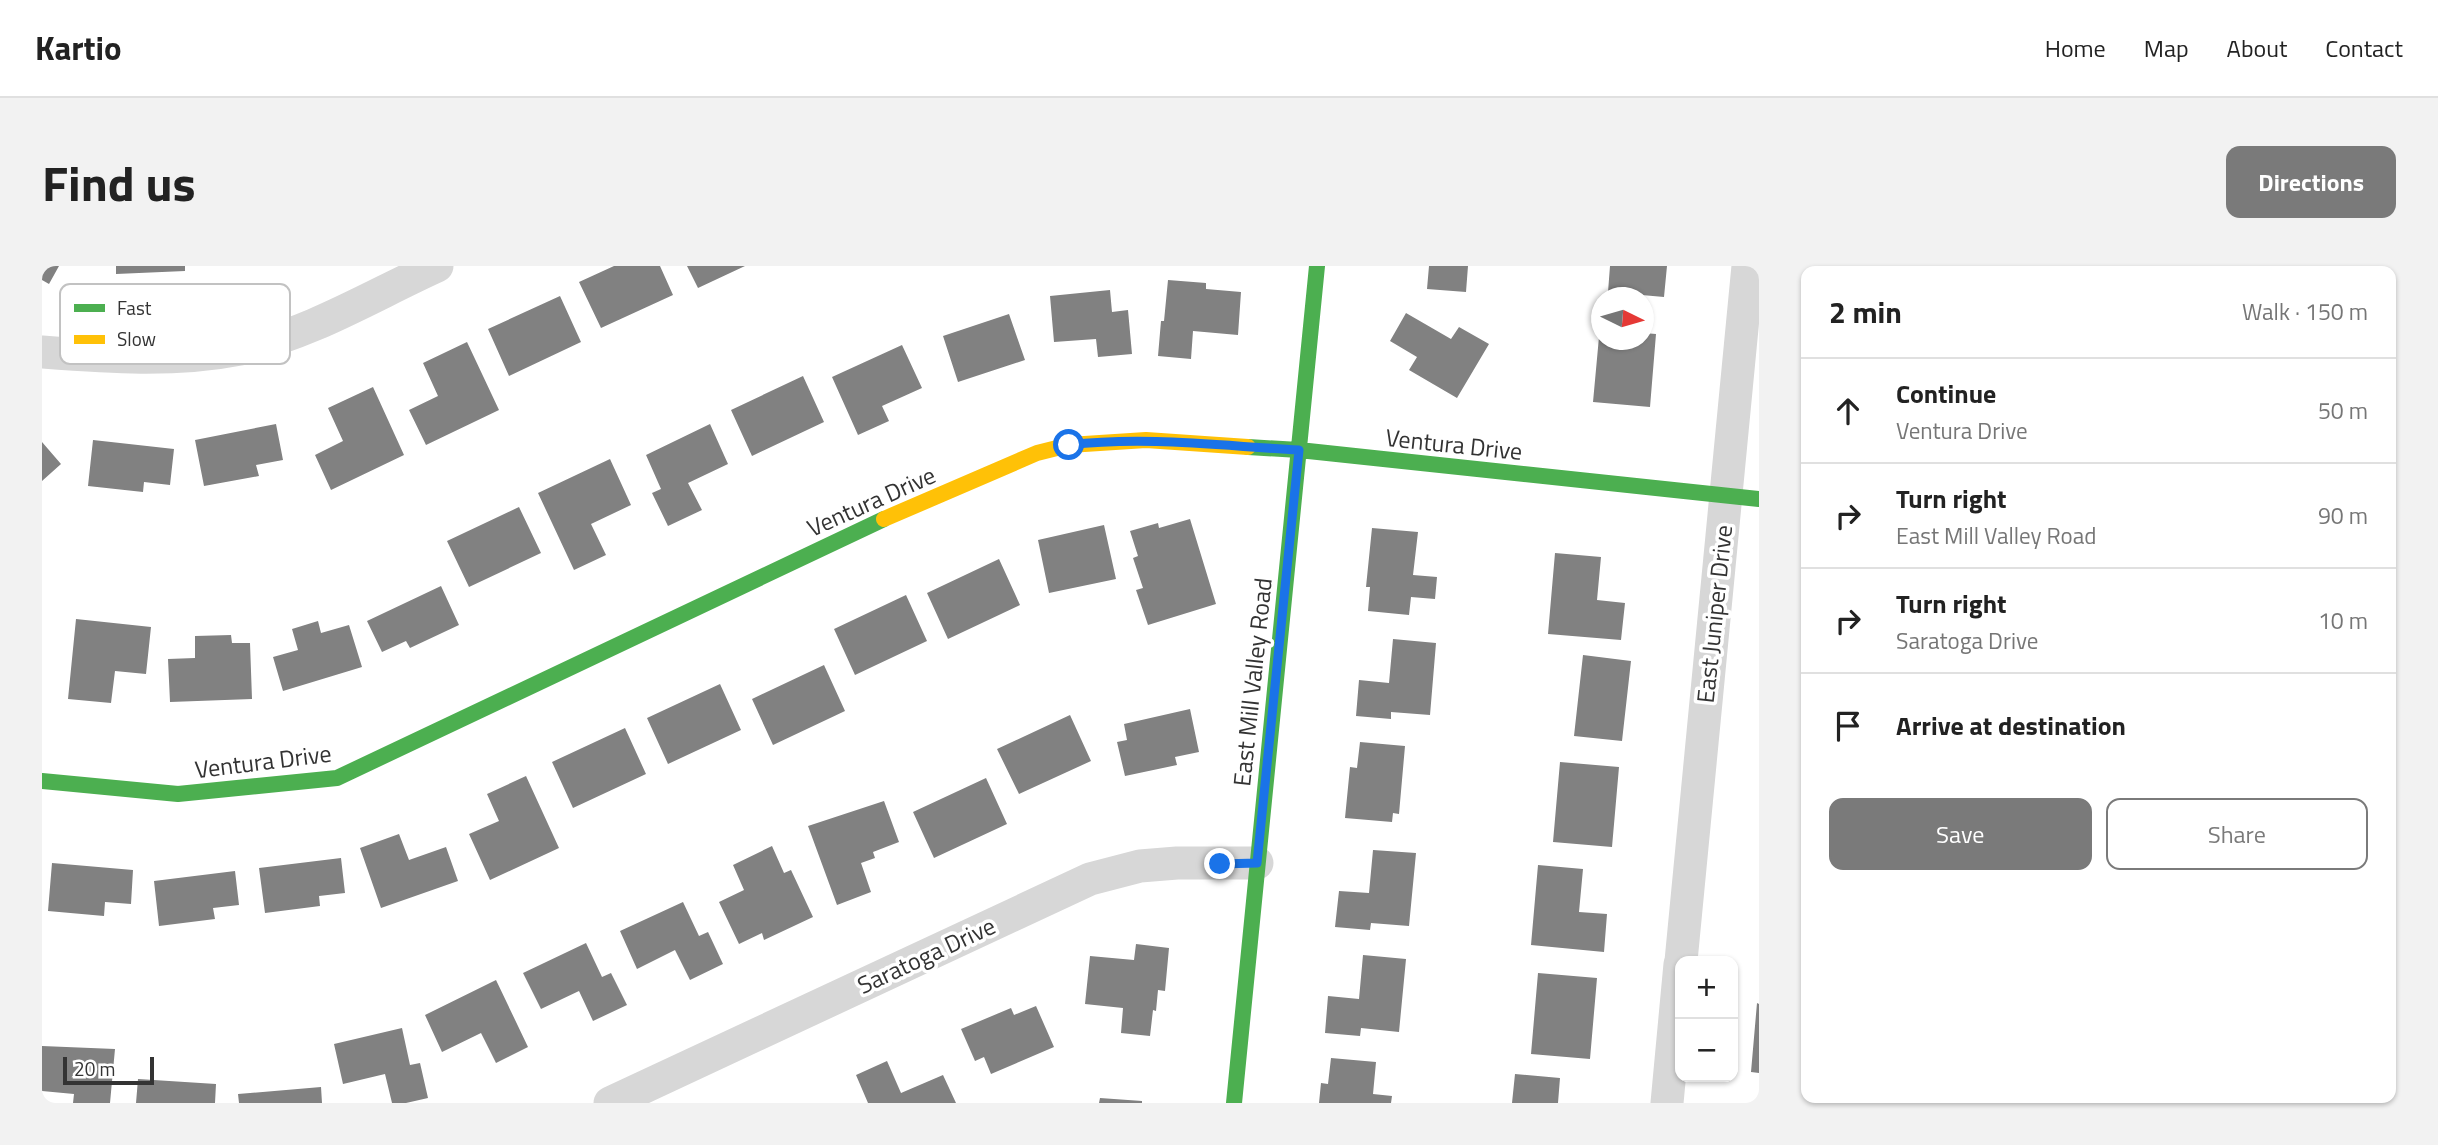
<!DOCTYPE html>
<meta charset="utf-8">
<style>
body{margin:0;font-family:"Titillium Web",sans-serif;background:#f2f2f2;color:#222}
.controls{position:absolute;right:21px;bottom:21px;display:grid;overflow:hidden;border-radius:14px;box-shadow:0 2px 5px #0004}
.controls button{width:63px;height:63px;display:grid;place-items:center;padding:0;border:0;border-bottom:2px solid #e0e0e0;background:#fff;color:#222;font:35px sans-serif}
.compass{position:absolute;left:1549px;top:21px;width:63px;height:63px;border-radius:50%;background:#fff;box-shadow:0 2px 5px #0004;rotate:95deg}
.scale{position:absolute;left:21px;bottom:18px;width:91px;box-sizing:border-box;padding-left:7px;border:4px solid #333;border-top:0;font-size:19px;line-height:24px;white-space:nowrap;color:#333;-webkit-text-stroke:5px #fff;paint-order:stroke}
.stop{position:absolute;width:21px;height:21px;margin:-16px;border:5px solid #1a73e8;border-radius:50%;background:#fff}
.stop.end{background:#1a73e8;border-color:#fff;box-shadow:0 2px 7px #0008}
.list{margin:0;padding:0;list-style:none}
h2{display:flex;justify-content:space-between;align-items:center;height:91px;margin:0;padding:0 28px;font-size:30px}
h2 small{font-size:23px;font-weight:400;color:#767676}
.list li{display:grid;grid-template-columns:46px 1fr auto;gap:21px;align-items:center;box-sizing:border-box;height:105px;padding:0 28px;border-top:2px solid #e0e0e0}
.list b{display:block;font-size:26px;white-space:nowrap}
.list p{margin:0;font-size:23px;white-space:nowrap;color:#767676}
.list em{font-size:23px;font-style:normal;color:#767676}
.actions{display:flex;gap:14px;padding:21px 28px}
.actions a{flex:1;padding:16px 0;border:2px solid #7a7a7a;border-radius:14px;text-align:center;font-size:24px;color:#7a7a7a}
.actions .main{background:#7a7a7a;color:#fff}
.icon{flex:none;width:38px;height:38px;fill:none;stroke:currentColor;stroke-width:2;stroke-linecap:round;stroke-linejoin:round}
.map{position:relative;flex:none;width:1717px;height:837px;overflow:hidden;border-radius:14px}
header{display:flex;align-items:center;gap:42px;box-sizing:border-box;height:98px;padding:0 35px;background:#fff;border-bottom:2px solid #e0e0e0}
header strong{font-size:33px}
nav{display:flex;gap:38px;margin-inline-start:auto;font-size:24px}
.intro{display:flex;align-items:center;justify-content:space-between;box-sizing:border-box;height:168px;padding:0 42px}
h1{margin:0;font-size:49px}
.button{padding:18px 32px;border-radius:14px;background:#7a7a7a;color:#fff;font-size:24px;font-weight:700}
main{display:flex;gap:42px;padding:0 42px}
aside{flex:1;background:#fff;border-radius:14px;box-shadow:0 2px 5px #0004}
.map>svg:first-child{display:block}
.building{fill:#818181}
.lines{fill:none;stroke-linecap:round;stroke-linejoin:round}
.street{stroke:#d7d7d7;stroke-width:33}
.fast{stroke:#4caf50;stroke-width:16}
.slow{stroke:#ffc107;stroke-width:16}
.route{stroke:#1a73e8;stroke-width:9}
.labels{text-anchor:middle;dominant-baseline:central;stroke-width:7;stroke-linejoin:round;paint-order:stroke}
.street-label{font-size:24px;fill:#333;stroke:#fff}
.key{fill:#fff;stroke:#c2c2c2;stroke-width:2}
.key-label{font-size:19px;fill:#333}
</style>
<header>
<strong>Kartio</strong>
<nav><a>Home</a><a>Map</a><a>About</a><a>Contact</a></nav>
</header>
<div class="intro"><h1>Find us</h1><a class="button">Directions</a></div>
<main>
<div class="map">
<svg width="1717" height="837" viewBox="0 0 1717 837">
<rect width="100%" height="100%" fill="#fff"/>
<path class="building" d="M0 0H17L7 18 0 14Z
M74 0H143V5L74 8Z
M572 0H618L631 29 559 62 537 16Z
M645 0H703L656 22Z
M1387 0H1426L1424 26 1385 23Z
M1568 0H1625L1622 31 1566 26Z
M1126 14 1164 17V23L1199 26 1196 69 1151 65 1149 93 1116 90 1119 55H1122Z
M1068 24 1070 46 1086 44 1090 88 1056 91 1054 73 1012 76 1008 30Z
M518 30 539 76 467 110 446 63Z
M1364 47 1409 73 1417 61 1447 78 1415 132 1367 104 1375 91 1348 75Z
M967 48 983 94 916 116 901 70Z
M1558 60H1560V74H1602V67L1614 68 1608 141 1551 136Z
M425 76 457 144 384 179 367 144 396 130 381 97Z
M860 79 880 122 840 140 847 155 816 169 790 111Z
M761 110 782 156 710 190 689 144Z
M331 121 362 189 289 224 273 189 301 175 286 142Z
M234 158 241 194 214 199 217 210 162 220 153 174Z
M668 158 686 198 646 217 660 244 626 260 610 227 619 223 604 189Z
M51 174 132 183 128 219 102 216 101 226 46 220Z
M0 176 19 198 0 215Z
M568 193 589 239 549 258 564 289 532 304 496 227Z
M477 241 499 287 427 321 405 275Z
M1148 253 1174 338 1106 359 1094 324 1101 322 1091 292 1096 290 1088 265 1116 257 1117 262Z
M1062 259 1074 313 1007 327 996 274Z
M1330 262 1376 266 1371 309 1395 311 1393 333 1369 331 1367 349 1326 345 1328 321H1324Z
M1513 287 1559 291 1555 334 1583 337 1579 374 1506 368Z
M957 293 978 339 906 373 885 327Z
M399 320 417 359 368 382 364 375 340 386 325 355Z
M864 329 885 375 813 409 792 363Z
M34 353 109 361 104 408 73 405 69 437 26 433Z
M276 355 279 367 307 359 320 401 241 425 231 391 256 384 250 363Z
M189 369 190 377H208L210 433 128 436 126 393 153 392V370Z
M1351 373 1394 377 1388 449 1349 446V453L1314 450 1317 414 1347 417Z
M1541 389 1589 395 1580 475 1532 470Z
M782 399 803 445 731 479 710 433Z
M678 418 699 464 626 498 605 452Z
M1148 443 1157 486 1133 491 1135 499 1083 510 1075 476 1085 474 1082 458Z
M1028 449 1049 495 977 528 955 483Z
M583 462 604 508 531 542 510 496Z
M1318 476 1363 480 1357 548 1351 547 1350 556 1303 552 1308 501 1315 502Z
M1518 496 1577 501 1570 581 1511 576Z
M484 510 517 582 448 614 427 568 457 555 445 528Z
M944 512 965 558 892 592 871 546Z
M842 535 857 576 831 586 833 592 819 597 829 626 795 639 766 560Z
M357 568 367 594 404 581 416 615 339 642 318 582Z
M730 580 742 607 749 604 771 651 722 674 720 667 697 678 677 636 702 624 691 599Z
M1331 584 1374 587 1367 660 1329 657 1328 664 1293 661 1297 625 1327 627Z
M299 592 303 627 277 630 278 640 223 647 217 602Z
M10 597 91 604 89 638 63 636 62 650 6 645Z
M1496 599 1541 603 1537 646 1565 648 1562 686 1489 679Z
M193 605 197 639 171 642 173 653 117 660 112 615Z
M641 636 657 670 666 666 681 698 648 714 633 684 595 703 578 665Z
M544 677 560 711 569 707 585 739 551 755 537 725 499 743 481 707Z
M1094 678 1127 682 1123 725 1116 724 1114 745 1111 744 1108 770 1079 767 1081 742 1043 738 1048 690 1092 694Z
M1321 689 1364 693 1357 766 1319 762 1318 770 1283 767 1286 730 1317 733Z
M1496 707 1555 712 1548 793 1489 788Z
M454 714 486 781 454 797 439 767 400 786 383 749Z
M1715 737 1717 738V807L1709 806Z
M994 740 1012 781 949 808 942 791 933 795 919 763 969 742 972 749Z
M360 762 368 799 378 797 386 832 364 837H350L343 808 301 818 292 778Z
M0 780 73 783 68 837H31L32 828 0 825Z
M1289 792 1334 796 1331 828 1350 830 1349 837H1277L1279 817 1286 818Z
M845 795 859 827 901 809 914 837H826L814 809Z
M1473 808 1518 812 1516 837H1470Z
M96 813 174 818 173 837H94Z
M279 821 280 837H197L196 828Z
M1058 832 1100 835V837H1057Z"/>
<g class="lines">
<path class="street" d="M0 86C66 91 132 96 198 83 268 68 331 29 395 0
M1639 695 1706 0
M568 837 1048 613 1098 600 1135 597H1215
M1625 837 1638 698"/>
<path class="fast" d="M1206 181 1257 184 1717 233
M0 515 136 528 295 512 842 253
M1192 837 1275 0"/>
<path class="slow" d="M842 253 995 187 1027 179 1104 174 1206 181"/>
</g>
<g class="lines">
<path class="route" d="M1027 179C1104 170 1180 180 1257 184L1215 597 1178 598"/>
</g>
<g class="labels">
<g class="street-label">
<text transform="translate(1412 178) rotate(6)">Ventura Drive</text>
<text transform="translate(829 235) rotate(-24)">Ventura Drive</text>
<text transform="translate(1672 348) rotate(-84)">East Juniper Drive</text>
<text transform="translate(1210 416) rotate(-84)">East Mill Valley Road</text>
<text transform="translate(221 495) rotate(-7)">Ventura Drive</text>
<text transform="translate(884 689) rotate(-25)">Saratoga Drive</text>
</g>
</g>
<rect x="18" y="18" width="230" height="80" rx="10" class="key"/>
<rect x="32" y="38" width="31" height="8" fill="#4caf50"/>
<rect x="32" y="69" width="31" height="9" fill="#ffc107"/>
<g class="key-label">
<text x="75" y="49">Fast</text>
<text x="75" y="80">Slow</text>
</g>
</svg>
<div class="controls">
<button>+</button>
<button>−</button>
</div>
<svg class="compass" viewBox="-18 -18 36 36"><path d="M0-13l5 13h-10z" fill="#e53935"/><path d="M0 13l5-13h-10z" fill="#767676"/></svg>
<div class="scale">20 m</div>
<div class="stop" style="left:1027px;top:179px"></div>
<div class="stop end" style="left:1178px;top:598px"></div>
</div>
<aside>
<h2>2 min<small>Walk · 150 m</small></h2>
<ul class="list">
<li><svg class="icon" aria-label="ahead" viewBox="0 0 24 24"><path d="M12 20V5M6 11l6-6 6 6"/></svg><div><b>Continue</b><p>Ventura Drive</p></div><em>50 m</em></li>
<li><svg class="icon" aria-label="right" viewBox="0 0 24 24"><path d="M7 20v-9h11M14 6l5 5-5 5"/></svg><div><b>Turn right</b><p>East Mill Valley Road</p></div><em>90 m</em></li>
<li><svg class="icon" aria-label="right" viewBox="0 0 24 24"><path d="M7 20v-9h11M14 6l5 5-5 5"/></svg><div><b>Turn right</b><p>Saratoga Drive</p></div><em>10 m</em></li>
<li><svg class="icon" aria-label="arrive" viewBox="0 0 24 24"><path d="M6 21V4h12l-3 4 3 4H6"/></svg><div><b>Arrive at destination</b></div></li>
</ul>
<div class="actions"><a class="main">Save</a><a>Share</a></div>
</aside>
</main>
